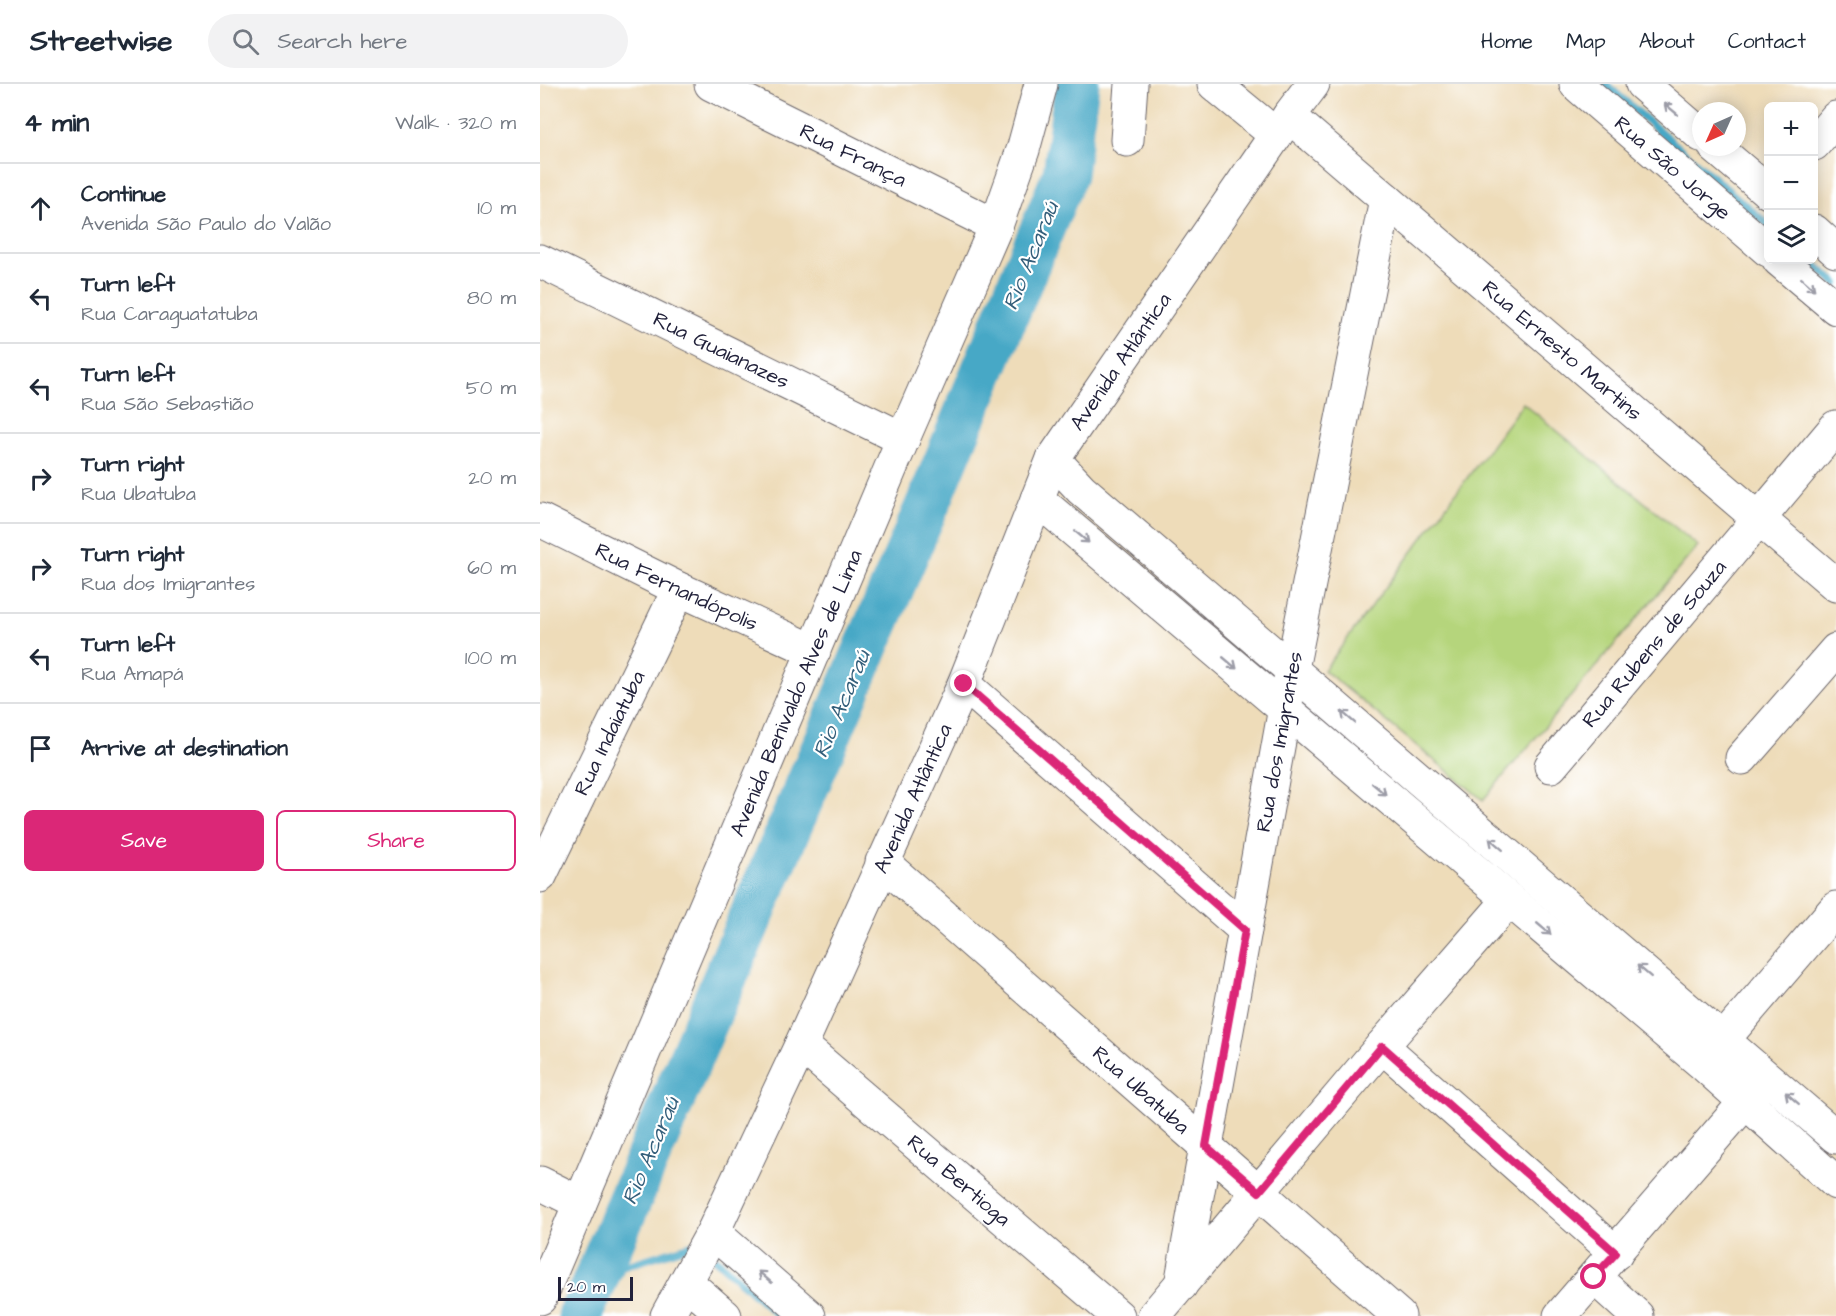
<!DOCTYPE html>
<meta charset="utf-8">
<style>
body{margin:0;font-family:"Architects Daughter",sans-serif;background:#f2f2f3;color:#1f2937}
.controls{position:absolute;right:18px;top:18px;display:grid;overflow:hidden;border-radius:9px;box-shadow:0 3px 15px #0003}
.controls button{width:54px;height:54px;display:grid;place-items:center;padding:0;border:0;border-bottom:2px solid #e0e1e3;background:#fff;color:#1f2937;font:30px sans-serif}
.compass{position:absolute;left:1152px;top:18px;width:54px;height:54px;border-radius:50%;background:#fff;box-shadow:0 3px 15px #0003;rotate:225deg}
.scale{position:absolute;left:18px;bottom:15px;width:75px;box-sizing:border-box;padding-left:6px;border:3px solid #22223b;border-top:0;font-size:16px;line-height:21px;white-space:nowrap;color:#22223b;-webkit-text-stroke:4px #fff;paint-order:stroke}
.stop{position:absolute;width:18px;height:18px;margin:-14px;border:4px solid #db2777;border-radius:50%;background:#fff}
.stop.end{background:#db2777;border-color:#fff;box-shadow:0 2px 6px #0008}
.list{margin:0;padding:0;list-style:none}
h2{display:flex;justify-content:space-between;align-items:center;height:78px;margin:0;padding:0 24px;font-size:26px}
h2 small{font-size:20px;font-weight:400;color:#747a83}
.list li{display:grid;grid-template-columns:39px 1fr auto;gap:18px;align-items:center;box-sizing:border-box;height:90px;padding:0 24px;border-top:2px solid #e0e1e3}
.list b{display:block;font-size:22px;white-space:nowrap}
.list p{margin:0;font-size:20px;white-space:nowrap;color:#747a83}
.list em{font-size:20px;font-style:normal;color:#747a83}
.actions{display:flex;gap:12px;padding:18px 24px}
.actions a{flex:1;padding:14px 0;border:2px solid #db2777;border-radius:9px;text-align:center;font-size:21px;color:#db2777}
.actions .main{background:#db2777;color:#fff}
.icon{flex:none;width:33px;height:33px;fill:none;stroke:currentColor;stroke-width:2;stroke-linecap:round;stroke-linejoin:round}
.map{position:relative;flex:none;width:1296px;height:1232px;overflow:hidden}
header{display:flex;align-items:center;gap:36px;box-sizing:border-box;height:84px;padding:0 30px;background:#fff;border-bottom:2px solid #e0e1e3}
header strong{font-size:28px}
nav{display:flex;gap:33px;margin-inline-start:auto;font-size:21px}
.search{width:420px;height:54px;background:#f2f2f3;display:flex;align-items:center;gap:15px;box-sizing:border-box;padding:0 21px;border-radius:33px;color:#747a83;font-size:22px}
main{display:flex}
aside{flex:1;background:#fff}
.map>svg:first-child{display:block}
.green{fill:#b5d57c;stroke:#6c7c5c;stroke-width:1.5}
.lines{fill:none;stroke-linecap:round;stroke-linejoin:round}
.stream{stroke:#47a8c6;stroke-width:8}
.river{stroke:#47a8c6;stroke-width:45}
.minor-casing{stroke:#696367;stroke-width:35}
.minor{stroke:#fff;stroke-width:33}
.oneway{stroke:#9c9ca7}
.route{stroke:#db2777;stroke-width:8}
.labels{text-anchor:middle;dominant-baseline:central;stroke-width:4.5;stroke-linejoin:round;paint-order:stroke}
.street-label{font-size:21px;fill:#22223b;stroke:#fff}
.water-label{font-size:22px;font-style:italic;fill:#335e7a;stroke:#fff}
</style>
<header>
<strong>Streetwise</strong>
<div class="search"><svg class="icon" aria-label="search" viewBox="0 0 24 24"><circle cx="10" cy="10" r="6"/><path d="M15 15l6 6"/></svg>Search here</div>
<nav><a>Home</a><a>Map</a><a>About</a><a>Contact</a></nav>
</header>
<main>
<aside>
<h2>4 min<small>Walk · 320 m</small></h2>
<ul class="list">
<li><svg class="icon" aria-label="ahead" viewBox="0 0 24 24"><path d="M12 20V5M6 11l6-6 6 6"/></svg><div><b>Continue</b><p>Avenida São Paulo do Valão</p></div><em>10 m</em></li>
<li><svg class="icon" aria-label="left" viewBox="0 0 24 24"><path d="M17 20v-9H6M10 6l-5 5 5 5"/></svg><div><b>Turn left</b><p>Rua Caraguatatuba</p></div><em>80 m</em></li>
<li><svg class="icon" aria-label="left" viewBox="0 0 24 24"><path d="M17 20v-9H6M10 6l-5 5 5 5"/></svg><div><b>Turn left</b><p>Rua São Sebastião</p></div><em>50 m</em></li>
<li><svg class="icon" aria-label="right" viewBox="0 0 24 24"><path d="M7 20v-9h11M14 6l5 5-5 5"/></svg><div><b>Turn right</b><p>Rua Ubatuba</p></div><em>20 m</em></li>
<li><svg class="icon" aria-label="right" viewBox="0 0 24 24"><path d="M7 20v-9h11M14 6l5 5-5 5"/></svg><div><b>Turn right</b><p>Rua dos Imigrantes</p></div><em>60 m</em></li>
<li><svg class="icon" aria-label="left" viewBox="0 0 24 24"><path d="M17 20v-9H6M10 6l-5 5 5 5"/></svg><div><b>Turn left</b><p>Rua Amapá</p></div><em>100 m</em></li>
<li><svg class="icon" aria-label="arrive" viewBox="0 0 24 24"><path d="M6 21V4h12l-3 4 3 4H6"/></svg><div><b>Arrive at destination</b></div></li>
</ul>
<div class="actions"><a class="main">Save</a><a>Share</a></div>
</aside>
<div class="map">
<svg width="1296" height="1232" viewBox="0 0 1296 1232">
<rect width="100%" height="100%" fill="#fff"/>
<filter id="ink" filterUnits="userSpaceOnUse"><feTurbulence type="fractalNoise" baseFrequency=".0167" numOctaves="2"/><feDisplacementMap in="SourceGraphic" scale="12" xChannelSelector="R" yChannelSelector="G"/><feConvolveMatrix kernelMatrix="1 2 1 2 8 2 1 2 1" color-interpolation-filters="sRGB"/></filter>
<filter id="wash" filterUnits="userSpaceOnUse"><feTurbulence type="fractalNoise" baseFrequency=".008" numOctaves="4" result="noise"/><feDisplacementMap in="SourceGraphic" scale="24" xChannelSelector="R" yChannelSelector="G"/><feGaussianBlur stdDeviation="1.35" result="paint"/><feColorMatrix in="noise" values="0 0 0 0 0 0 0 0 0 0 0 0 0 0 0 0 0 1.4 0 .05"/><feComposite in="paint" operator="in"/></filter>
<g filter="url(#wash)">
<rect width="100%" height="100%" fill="#eedcb9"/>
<path class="green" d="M983 319 1158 462 943 716 784 586Z"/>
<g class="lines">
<path class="stream" d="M1065 0 1228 141
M1269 176 1296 199
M169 1169 239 1232
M56 1191 155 1160"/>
<path class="river" d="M40 1232 391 413 525 90 537 0"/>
</g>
</g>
<g filter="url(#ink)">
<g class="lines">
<g class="minor-casing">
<g id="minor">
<path id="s1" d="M171 0 456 142"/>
<path d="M674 0 736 51"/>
<path id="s2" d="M1036 0 1228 166"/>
<path d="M1102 0 1161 51"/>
<path id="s3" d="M749 32 1296 501"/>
<path d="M587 56 591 0"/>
<path d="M1274 60 1296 34"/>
<path d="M1175 63 1228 108"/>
<path d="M1274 147 1296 167"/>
<path d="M1239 176 1296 224"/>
<path id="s4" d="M0 177 363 355"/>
<path d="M513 375 541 405 1296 1053"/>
<path d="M497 415 1163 980 1296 1099"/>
<path id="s5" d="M0 436 139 505 274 567"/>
<path d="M424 600 705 846"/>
<path d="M1202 674 1296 566"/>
<path id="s6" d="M1011 682 1296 343"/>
<path id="s7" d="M342 778 859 1232"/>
<path id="s8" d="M0 792 139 505"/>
<path id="s9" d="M261 961 578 1232"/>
<path d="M842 962 1076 1169"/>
<path d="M1170 971 1296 824"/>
<path d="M0 1099 40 1119"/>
<path d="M173 1148 269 1232"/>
<path d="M1054 1193 1097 1232"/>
<path d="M146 1198 185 1232"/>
<path id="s10" d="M641 1201 752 585 846 115"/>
<path id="s11" d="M0 1214 363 355 456 142 483 66 501 0"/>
<path id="s12" d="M127 1232 173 1148 261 961 424 600 513 375 749 32 773 0"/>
<path d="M614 1232 842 962 969 816"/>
<path d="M1020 1232 1220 1001"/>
</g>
</g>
<use href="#minor" class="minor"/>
</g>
<defs><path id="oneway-shaft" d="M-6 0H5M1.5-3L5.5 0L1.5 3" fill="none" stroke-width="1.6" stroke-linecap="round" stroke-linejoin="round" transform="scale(1.5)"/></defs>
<g class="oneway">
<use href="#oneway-shaft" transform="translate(1131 25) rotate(-140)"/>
<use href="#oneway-shaft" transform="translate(1268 200) rotate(41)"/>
<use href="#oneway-shaft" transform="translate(542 453) rotate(40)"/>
<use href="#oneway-shaft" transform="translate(690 579) rotate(40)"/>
<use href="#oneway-shaft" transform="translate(808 633) rotate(-139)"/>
<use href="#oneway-shaft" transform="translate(839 705) rotate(40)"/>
<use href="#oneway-shaft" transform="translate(956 760) rotate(-139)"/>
<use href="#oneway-shaft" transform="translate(1004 845) rotate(40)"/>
<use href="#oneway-shaft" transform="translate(1104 887) rotate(-139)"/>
<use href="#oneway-shaft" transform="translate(1252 1014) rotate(-139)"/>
<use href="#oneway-shaft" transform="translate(225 1193) rotate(-139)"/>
</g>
</g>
<g class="lines" filter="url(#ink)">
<path class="route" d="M424 600 705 846 666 1062 719 1108 842 962 1076 1169 1054 1193"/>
</g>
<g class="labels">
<g class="street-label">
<text stroke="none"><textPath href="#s1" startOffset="159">Rua França</textPath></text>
<text stroke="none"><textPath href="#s2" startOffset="128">Rua São Jorge</textPath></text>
<text stroke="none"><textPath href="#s4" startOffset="202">Rua Guaianazes</textPath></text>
<text stroke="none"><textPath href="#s3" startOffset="360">Rua Ernesto Martins</textPath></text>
<text stroke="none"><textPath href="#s12" startOffset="1059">Avenida Atlântica</textPath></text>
<text stroke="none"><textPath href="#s5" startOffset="152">Rua Fernandópolis</textPath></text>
<text stroke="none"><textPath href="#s6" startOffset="160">Rua Rubens de Souza</textPath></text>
<text stroke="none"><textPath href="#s11" startOffset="657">Avenida Benivaldo Alves de Lima</textPath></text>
<text stroke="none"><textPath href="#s8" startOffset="159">Rua Indaiatuba</textPath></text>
<text stroke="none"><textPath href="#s10" startOffset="552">Rua dos Imigrantes</textPath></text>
<text stroke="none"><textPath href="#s12" startOffset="573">Avenida Atlântica</textPath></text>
<text stroke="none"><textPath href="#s7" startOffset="345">Rua Ubatuba</textPath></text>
<text stroke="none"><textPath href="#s9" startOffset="208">Rua Bertioga</textPath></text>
</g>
<g class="water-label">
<text transform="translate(491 172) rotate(-68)">Rio Acaraú</text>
<text transform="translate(302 620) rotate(-67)">Rio Acaraú</text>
<text transform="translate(111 1067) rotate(-67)">Rio Acaraú</text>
</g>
</g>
</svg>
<div class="controls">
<button>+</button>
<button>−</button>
<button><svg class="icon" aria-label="layers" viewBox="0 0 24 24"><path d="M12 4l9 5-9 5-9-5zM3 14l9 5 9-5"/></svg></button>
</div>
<svg class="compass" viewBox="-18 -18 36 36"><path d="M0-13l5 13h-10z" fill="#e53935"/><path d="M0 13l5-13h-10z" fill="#747a83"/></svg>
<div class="scale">20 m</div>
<div class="stop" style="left:1054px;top:1193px"></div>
<div class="stop end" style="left:424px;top:600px"></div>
</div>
</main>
